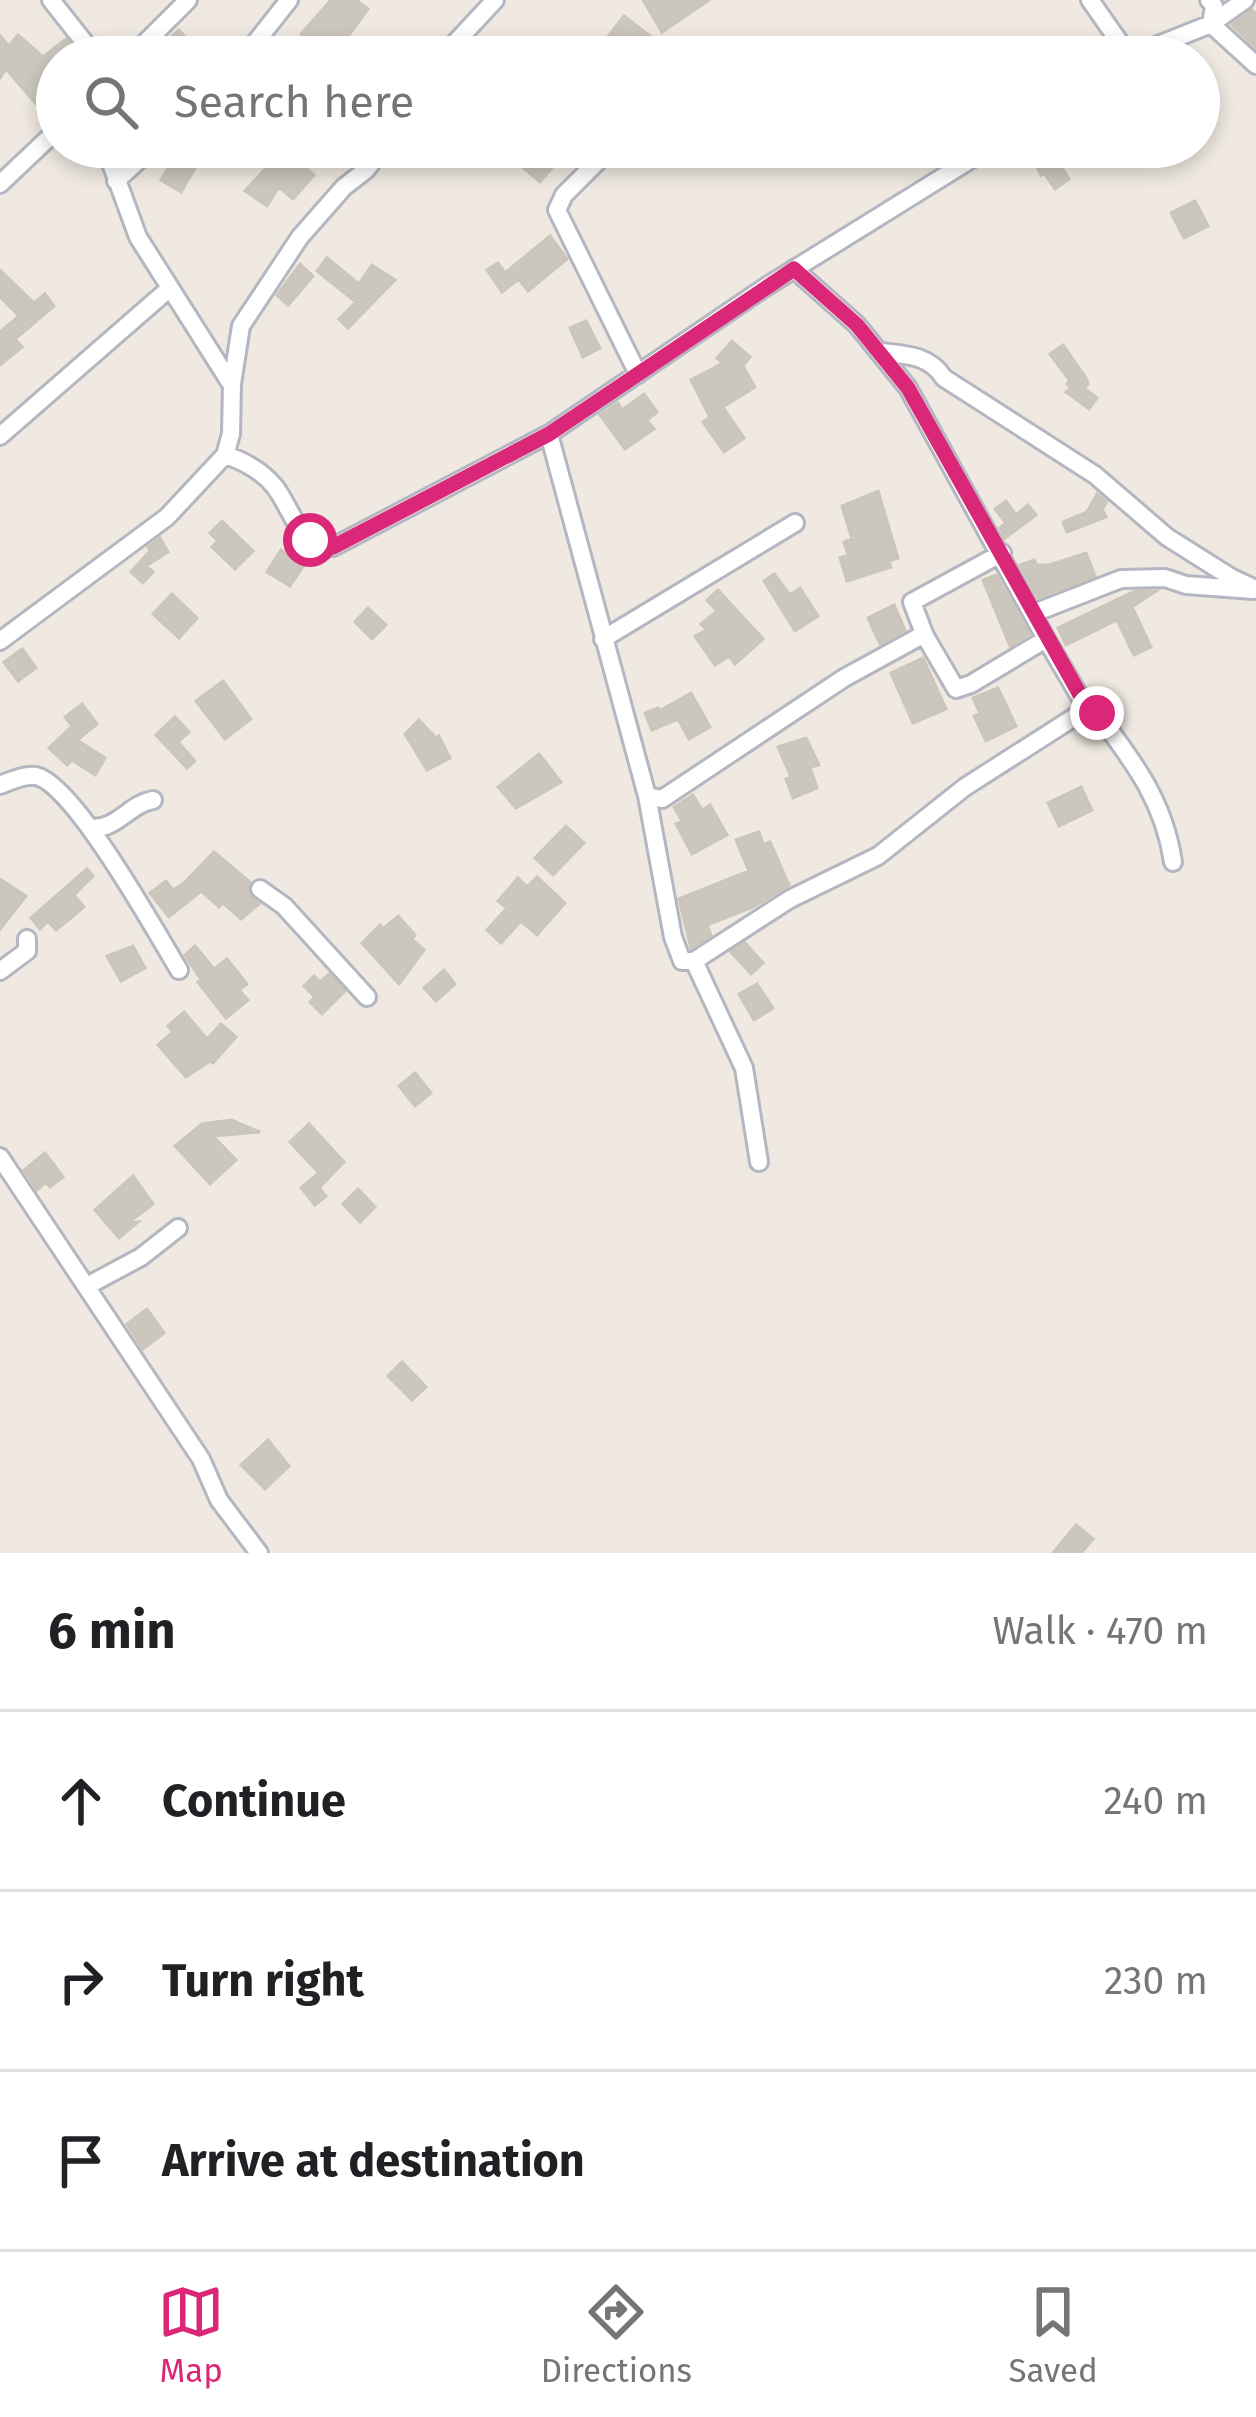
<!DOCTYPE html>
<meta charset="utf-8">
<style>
body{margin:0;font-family:"Fira Sans",sans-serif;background:#f2f2f2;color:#202124}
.stop{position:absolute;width:36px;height:36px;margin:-27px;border:9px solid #db2777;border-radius:50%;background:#fff}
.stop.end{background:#db2777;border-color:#fff;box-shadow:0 3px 12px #0008}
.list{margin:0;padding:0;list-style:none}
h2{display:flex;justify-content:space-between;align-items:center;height:156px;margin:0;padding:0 48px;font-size:51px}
h2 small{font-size:39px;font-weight:400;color:#757577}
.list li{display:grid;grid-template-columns:78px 1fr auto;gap:36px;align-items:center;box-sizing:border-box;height:180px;padding:0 48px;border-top:3px solid #e0e0e0}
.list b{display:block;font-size:45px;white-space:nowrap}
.list em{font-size:39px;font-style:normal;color:#757577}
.icon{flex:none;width:66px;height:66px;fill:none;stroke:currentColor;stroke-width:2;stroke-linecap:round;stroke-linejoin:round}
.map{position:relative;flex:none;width:1256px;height:1553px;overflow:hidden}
.search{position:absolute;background:#fff;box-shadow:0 6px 18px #0003;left:36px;right:36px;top:36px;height:132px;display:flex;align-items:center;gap:30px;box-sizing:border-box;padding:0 42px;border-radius:66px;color:#757577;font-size:45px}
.sheet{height:696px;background:#fff}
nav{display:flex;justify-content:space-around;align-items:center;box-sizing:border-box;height:168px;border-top:3px solid #e0e0e0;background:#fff;font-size:33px;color:#757577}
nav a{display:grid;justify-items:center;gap:6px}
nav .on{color:#db2777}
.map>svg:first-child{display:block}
.building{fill:#cbc7bf;stroke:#cbc5ba;stroke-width:3}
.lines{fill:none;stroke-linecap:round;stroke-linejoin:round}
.minor-casing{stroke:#b4b7c1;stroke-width:22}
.minor{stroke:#fff;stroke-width:16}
.route{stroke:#db2777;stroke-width:15}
</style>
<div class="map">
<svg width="1256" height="1553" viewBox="0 0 1256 1553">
<rect width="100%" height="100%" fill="#efe9e1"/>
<path class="building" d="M331 0H356L368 9 333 57H328L301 34Z
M643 0H709L662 32Z
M1252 10 1256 14V48L1232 25Z
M624 16 650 36 633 57H592Z
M179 30 196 50 189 57H163L157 49Z
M18 35 43 57 66 39 80 57H57V118L50 120 6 69 0 78V36L9 46Z
M523 147H551L562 156 540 182 513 159Z
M284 149 314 175 293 199 279 187 267 206 245 191Z
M1052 152 1069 179 1055 189 1044 173 1041 175 1034 161Z
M175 157 195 168 181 192 161 180Z
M1195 201 1208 226 1184 238 1171 213Z
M550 236 567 259 528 291 519 279 502 292 487 270 498 263 505 273Z
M327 258 359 284 372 265 395 280 348 328 339 319 356 302 317 271Z
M300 264 313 276 288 305 277 295Z
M0 270 34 303 45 294 54 306 15 339 22 347 0 365V332L19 316 0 297Z
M586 321 600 348 583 357 570 328Z
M732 341 750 357 743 366 755 387 723 407 744 438 724 452 703 422 710 417 691 380 723 363 717 358Z
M1063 345 1086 378 1088 384 1084 388 1097 398 1089 409 1066 392 1071 388 1067 384 1070 381 1050 354Z
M644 394 657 412 647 420 654 429 625 449 600 415 618 403 622 410Z
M878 491 898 558 889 561 891 567 847 581 840 558 848 555 844 542 852 539 842 506Z
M1097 494 1107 502 1102 509 1106 517 1067 532 1063 522 1087 512Z
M1006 501 1016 515 1028 505 1036 515 1005 538 1000 528 1006 523 995 509Z
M222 521 253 551 235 569 212 547 218 541 210 533Z
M160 538 168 552 146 566 153 572 143 583 131 572 150 551 148 547Z
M281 550 304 565 290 586 267 572Z
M1086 553 1095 576 1038 598 1020 565 1034 560 1037 565H1049Z
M774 574 790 595 800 588 818 616 795 631 764 581Z
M996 575 1029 634 1010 646 983 580Z
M718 590 763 639 735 664 729 656 715 665 695 636 707 630 701 624 717 611 707 600Z
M1135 591H1156L1132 607 1151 647 1134 655 1117 620 1066 645 1058 628Z
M172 594 197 618 179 638 153 614Z
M894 605 905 630 880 644 868 618Z
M368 608 386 625 372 639 355 622Z
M22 649 36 668 18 681 4 662Z
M923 658 946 709 913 723 891 673Z
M223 681 251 719 225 739 196 701Z
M998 688 1016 726 986 741 974 716 980 713 973 698Z
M691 693 710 727 689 739 678 719 652 730 645 713 658 708 659 711Z
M82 704 97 724 77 740 105 758 95 775 72 760 67 765 49 748 72 726 65 717Z
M175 717 189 732 178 742 195 761 187 768 156 735Z
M419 720 436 738 439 736 450 758 427 770 405 734Z
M806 738 819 765 810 767 817 788 793 798 786 779 791 777 778 747Z
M539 754 561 782 516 808 498 787Z
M1081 787 1092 810 1059 826 1048 803Z
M693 795 702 810 710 805 727 835 692 854 676 824 682 821 674 807Z
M566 826 584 843 553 875 535 858Z
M759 832 763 845 770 842 789 885 753 907 707 925 711 935 691 948 679 899 749 871 736 840Z
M214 852 250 882 248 893 259 904 241 919 223 903 219 907 201 891 169 917 150 893 166 881 173 890 184 883Z
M87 869 93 876 74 895 84 907 56 930 48 921 40 929 31 918Z
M537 877 565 903 537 935 521 921 501 943 487 930 507 908 498 901 518 878 527 887Z
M0 879 26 896 0 929Z
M398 916 415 935 412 939 424 950 399 984 362 943 380 925 383 929Z
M745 943 763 963 751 974 731 952Z
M133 946 145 968 121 981 107 956Z
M195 946 214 969 227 959 247 984 239 990 248 1000 226 1018 198 982 201 980 185 955Z
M444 970 455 984 436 1001 424 988Z
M329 974 345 991 322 1014 310 1002 315 997 304 986 314 976 320 982Z
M757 984 773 1008 754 1020 739 994Z
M184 1012 207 1039 221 1024 236 1037 213 1063 210 1061 186 1077 158 1045 173 1032 168 1026Z
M415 1073 431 1093 415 1106 399 1086Z
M231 1120 260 1132 213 1136 236 1160 210 1184 175 1146 202 1124Z
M309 1124 344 1162 319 1188 326 1196 315 1205 301 1188 319 1173 290 1142Z
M45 1153 63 1177 50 1187 46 1182 37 1190 24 1170Z
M133 1176 153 1204 128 1223 138 1222 119 1238 95 1210Z
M358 1189 375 1207 360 1222 343 1204Z
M147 1309 164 1333 143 1349 127 1324Z
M402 1362 426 1387 412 1400 388 1376Z
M268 1440 289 1466 265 1489 241 1465Z
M1076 1525 1093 1539 1081 1553H1053Z"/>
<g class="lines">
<g class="minor-casing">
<path id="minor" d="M51 0 96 57
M1090 0 1125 50 1124 57
M1209 0 1214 6 1211 24 1256 65
M131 57 188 0
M244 57 289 0
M442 57 495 0
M1128 57 1211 24 1245 0
M105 147 138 237 231 384
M599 160 564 195 557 210 638 374
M116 181 153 147
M0 184 57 130
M794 269 857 325 908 388 1046 639
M881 352C907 355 929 355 944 378L1095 475 1167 537 1232 578 1256 589
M549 434 647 796 662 799 844 678 917 638 925 636 956 689 971 684 1046 639 1087 709 1097 713C1133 761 1164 801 1173 862
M0 436 170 288
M225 455C244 461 262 471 275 487 292 509 299 547 333 547L549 434 764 288 991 147
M1034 613 1121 579 1165 578 1186 585 1253 590
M925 636 912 602 1002 553
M603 639 795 523
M0 641 167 517 225 455 231 434 232 384 241 326 300 237 344 187 366 170 383 147
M0 785C11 781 24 774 36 776 74 784 156 932 179 970
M647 796 673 937 682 961H694L790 899 878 856 965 787 1087 709
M90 828C117 830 129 804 153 800
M260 889 284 906 367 997
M694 961 744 1068 759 1162
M0 971 27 951V939
M0 1157 201 1459 219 1500 259 1553
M87 1286 141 1257 178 1228"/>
</g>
<use href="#minor" class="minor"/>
</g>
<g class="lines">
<path class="route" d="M310 540 322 547H333L549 434 794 269 857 325 908 388 1088 709 1097 713"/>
</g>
</svg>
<div class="stop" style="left:310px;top:540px"></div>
<div class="stop end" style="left:1097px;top:713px"></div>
<div class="search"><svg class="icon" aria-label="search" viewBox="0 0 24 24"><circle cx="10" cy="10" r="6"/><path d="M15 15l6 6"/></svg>Search here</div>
</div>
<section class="sheet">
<h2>6 min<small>Walk · 470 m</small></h2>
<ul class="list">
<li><svg class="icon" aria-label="ahead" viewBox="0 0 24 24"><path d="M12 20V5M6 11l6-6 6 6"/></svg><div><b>Continue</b></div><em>240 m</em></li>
<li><svg class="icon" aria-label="right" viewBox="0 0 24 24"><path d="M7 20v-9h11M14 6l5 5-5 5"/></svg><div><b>Turn right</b></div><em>230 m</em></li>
<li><svg class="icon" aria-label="arrive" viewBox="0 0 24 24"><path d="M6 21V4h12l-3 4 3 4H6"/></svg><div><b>Arrive at destination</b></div></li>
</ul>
</section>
<nav>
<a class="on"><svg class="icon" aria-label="map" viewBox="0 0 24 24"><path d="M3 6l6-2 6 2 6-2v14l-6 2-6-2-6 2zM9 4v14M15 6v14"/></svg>Map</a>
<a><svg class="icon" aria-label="directions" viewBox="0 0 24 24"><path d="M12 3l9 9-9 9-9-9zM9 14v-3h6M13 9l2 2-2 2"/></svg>Directions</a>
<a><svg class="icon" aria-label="saved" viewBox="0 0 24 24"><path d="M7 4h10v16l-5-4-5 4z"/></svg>Saved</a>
</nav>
